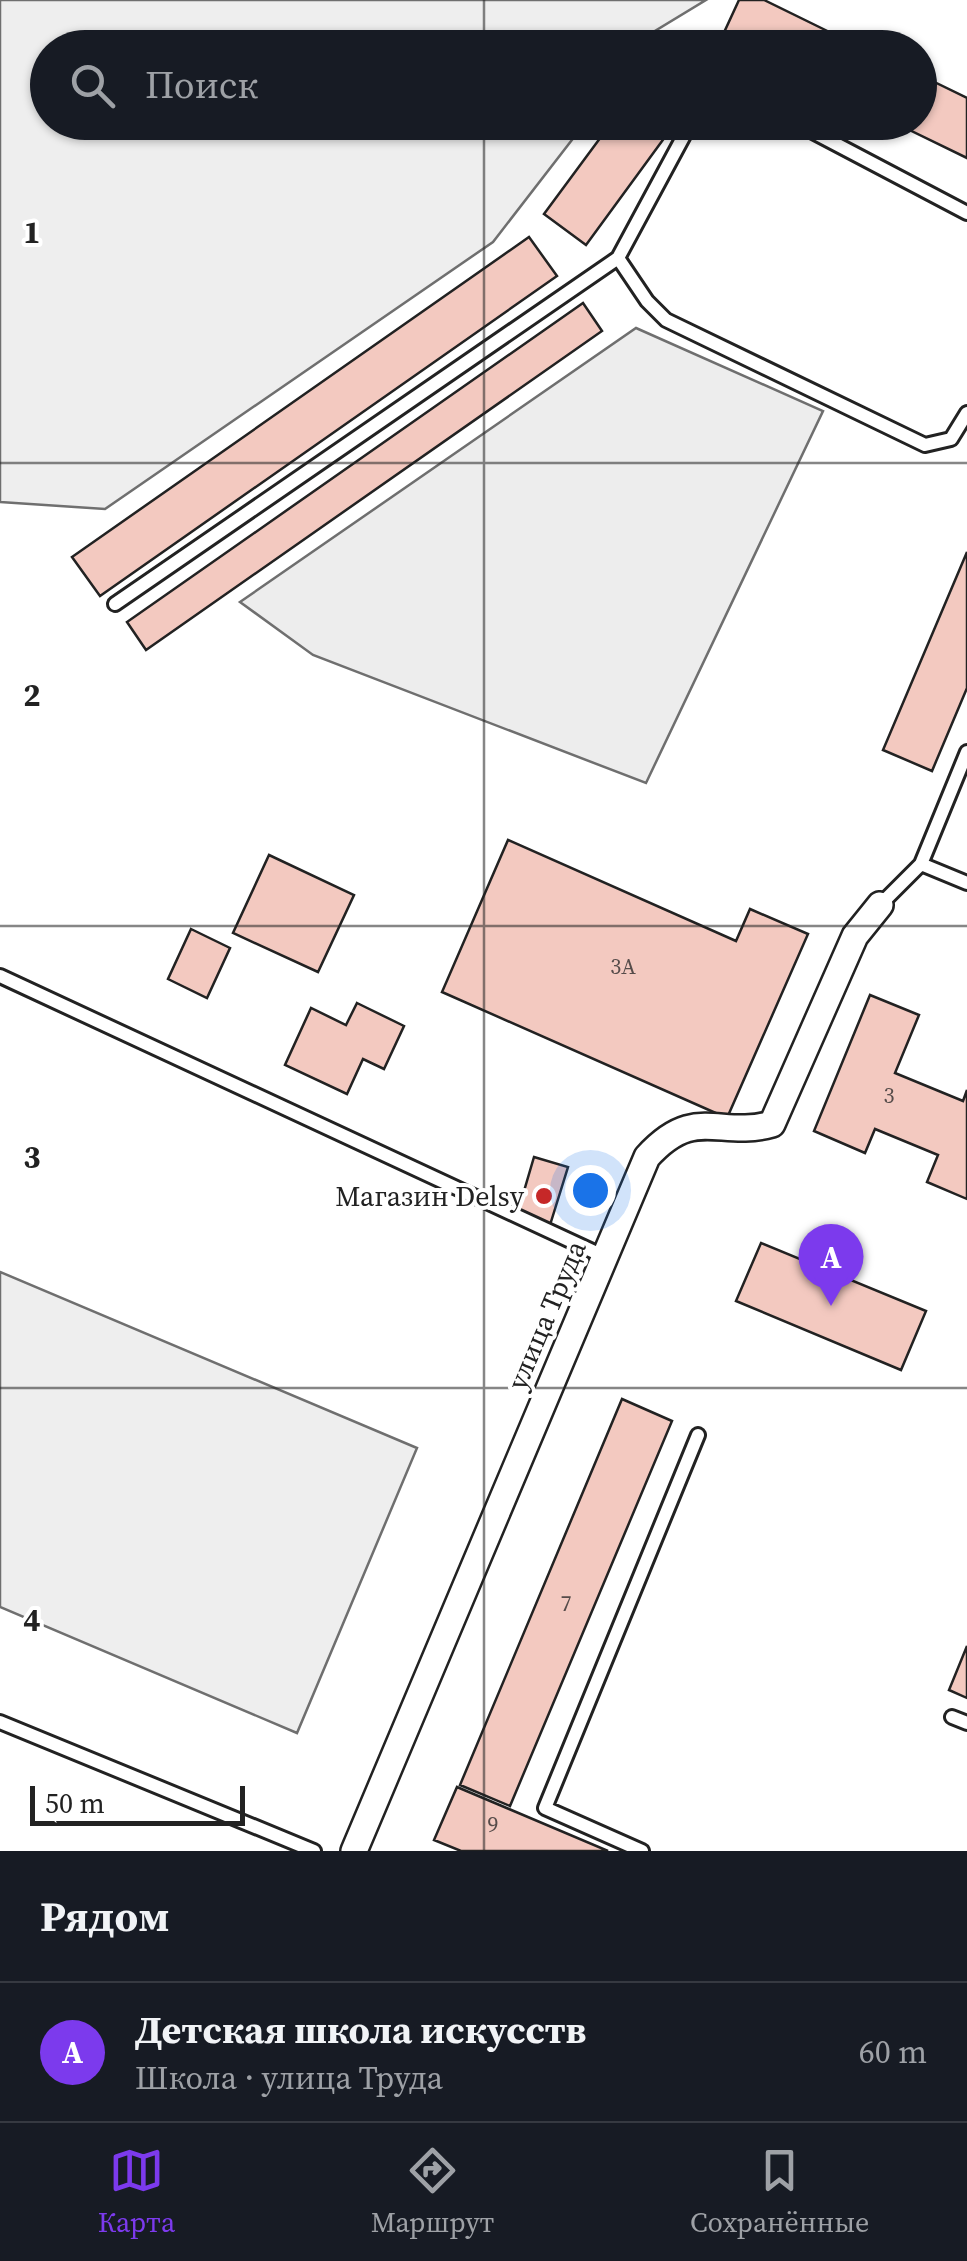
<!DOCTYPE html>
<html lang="ru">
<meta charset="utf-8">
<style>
body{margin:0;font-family:"Source Serif 4",serif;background:#242831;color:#f1f3f6}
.scale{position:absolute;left:30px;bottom:25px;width:215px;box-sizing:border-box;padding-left:10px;border:5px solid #222;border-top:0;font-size:28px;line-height:35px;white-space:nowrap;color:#222;-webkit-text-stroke:8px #fff;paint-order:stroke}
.you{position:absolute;left:590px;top:1190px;width:35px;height:35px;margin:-25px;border:8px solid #fff;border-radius:50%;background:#1a73e8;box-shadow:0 0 0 15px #1a73e833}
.badge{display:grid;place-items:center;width:65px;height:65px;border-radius:50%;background:#7c3aed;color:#fff;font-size:32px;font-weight:700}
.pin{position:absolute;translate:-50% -82px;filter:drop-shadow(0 2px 5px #0008)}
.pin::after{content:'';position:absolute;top:52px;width:35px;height:30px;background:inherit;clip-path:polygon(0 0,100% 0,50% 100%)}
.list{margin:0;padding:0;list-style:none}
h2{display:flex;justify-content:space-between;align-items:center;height:130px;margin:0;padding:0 40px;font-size:42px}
h2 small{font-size:32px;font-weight:400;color:#9ea1a6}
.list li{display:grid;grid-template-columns:65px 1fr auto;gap:30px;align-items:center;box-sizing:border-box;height:140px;padding:0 40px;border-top:2px solid #363941}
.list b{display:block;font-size:38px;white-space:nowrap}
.list p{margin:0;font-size:32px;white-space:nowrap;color:#9ea1a6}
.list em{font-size:32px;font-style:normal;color:#9ea1a6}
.icon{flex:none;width:55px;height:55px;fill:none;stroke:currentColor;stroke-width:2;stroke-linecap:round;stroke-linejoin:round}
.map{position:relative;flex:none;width:967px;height:1851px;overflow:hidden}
.search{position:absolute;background:#171b24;box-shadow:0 2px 8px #0004;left:30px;right:30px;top:30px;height:110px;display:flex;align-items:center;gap:25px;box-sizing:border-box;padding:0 35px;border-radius:55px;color:#9ea1a6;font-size:38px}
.sheet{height:270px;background:#171b24}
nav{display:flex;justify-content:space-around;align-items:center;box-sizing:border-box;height:140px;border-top:2px solid #363941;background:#171b24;font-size:28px;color:#9ea1a6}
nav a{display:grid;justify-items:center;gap:5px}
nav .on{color:#7c3aed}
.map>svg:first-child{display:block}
.green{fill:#eee;stroke:#6f6f6f;stroke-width:2.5}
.parking{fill:#ededed;stroke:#6f6f6f;stroke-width:2.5}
.building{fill:#f3c9c0;stroke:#222;stroke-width:2.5}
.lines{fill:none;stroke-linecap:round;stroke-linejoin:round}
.lane-casing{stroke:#222;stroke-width:18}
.street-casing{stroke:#222;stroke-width:30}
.lane{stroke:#fff;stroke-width:12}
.street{stroke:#fff;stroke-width:25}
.grid{fill:none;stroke:#222;stroke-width:2.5;stroke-opacity:0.55}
.poi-dot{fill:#c62828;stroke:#fff;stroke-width:4}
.labels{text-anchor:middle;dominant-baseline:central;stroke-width:8;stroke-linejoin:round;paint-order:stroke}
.number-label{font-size:22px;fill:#564c4a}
.poi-label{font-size:28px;fill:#222;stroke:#fff;text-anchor:end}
.street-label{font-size:28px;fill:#222;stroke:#fff}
.grid-label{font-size:32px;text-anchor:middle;font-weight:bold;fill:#222;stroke:#fff;stroke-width:8;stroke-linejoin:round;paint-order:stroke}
</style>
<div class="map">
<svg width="967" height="1851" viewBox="0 0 967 1851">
<rect width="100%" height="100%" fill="#fff"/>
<path class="green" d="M0 0H706L655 31 642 47 48 48V122L585 123 493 242 105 509 0 502Z
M0 1272 417 1448 297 1733 0 1607Z"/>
<path class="parking" d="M636 328 823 411 646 783 313 655 240 602Z"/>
<path class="building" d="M739 0H764L862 48H739L721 39Z
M920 75 967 98V158L893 122H920Z
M612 122H676L586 245 544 214Z
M529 237 557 276 100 596 72 557Z
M583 303 602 331 146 650 127 622Z
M967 552V688L932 771 883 750Z
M508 840 736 941 750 909 808 934 727 1118 442 992Z
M269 855 354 895 318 972 233 933Z
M191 929 230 948 207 998 168 979Z
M870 995 919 1015 895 1073 963 1101 967 1090V1199L927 1182 938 1155 875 1129 865 1153 814 1131Z
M357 1003 404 1026 384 1069 363 1059 347 1094 285 1065 311 1008 346 1025Z
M534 1157 568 1167 550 1225 517 1215Z
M761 1243 926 1311 901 1370 736 1301Z
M622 1399 672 1421 510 1806 460 1785Z
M967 1646V1698L949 1690Z
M457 1787 509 1809 608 1851H461L434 1840Z"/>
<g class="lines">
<g class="lane-casing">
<path id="lane" d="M697 122 688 128 618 258 647 301 666 320 925 445 951 439 967 413
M794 122 967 213
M115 604 618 258
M921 864 967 752
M880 905 921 864 967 883
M0 976 603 1256
M952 1717 967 1723
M0 1722 314 1851
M642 1851 545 1808 698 1435"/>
</g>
<g class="street-casing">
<path id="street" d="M354 1851 647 1157C695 1104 719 1139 772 1124L855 936 880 905"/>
</g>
<use href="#lane" class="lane"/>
<use href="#street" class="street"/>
</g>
<path class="grid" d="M484 0V48M484 122V1851M0 463H967M0 926H967M0 1388H967"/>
<circle class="poi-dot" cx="544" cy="1196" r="10"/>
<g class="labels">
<g class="number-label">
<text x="623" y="966">3А</text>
<text x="889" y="1095">3</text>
<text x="566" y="1603">7</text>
<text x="493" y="1824">9</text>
</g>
<g class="poi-label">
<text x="524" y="1196">Магазин Delsy</text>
</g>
<g class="street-label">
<text transform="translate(546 1315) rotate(-67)">улица Труда</text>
</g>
</g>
<g class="grid-label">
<text x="32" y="243">1</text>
<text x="32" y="706">2</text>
<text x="32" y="1168">3</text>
<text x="32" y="1631">4</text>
</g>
</svg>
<div class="scale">50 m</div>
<div class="you"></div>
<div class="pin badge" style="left:831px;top:1306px">A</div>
<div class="search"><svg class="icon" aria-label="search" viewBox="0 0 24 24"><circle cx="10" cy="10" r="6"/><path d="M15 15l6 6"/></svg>Поиск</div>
</div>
<section class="sheet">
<h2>Рядом<small></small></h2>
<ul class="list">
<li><span class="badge">A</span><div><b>Детская школа искусств</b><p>Школа · улица Труда</p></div><em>60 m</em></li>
</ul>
</section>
<nav>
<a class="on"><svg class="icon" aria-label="map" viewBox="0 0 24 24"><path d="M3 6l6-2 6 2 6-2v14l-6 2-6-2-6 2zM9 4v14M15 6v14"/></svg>Карта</a>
<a><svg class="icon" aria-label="directions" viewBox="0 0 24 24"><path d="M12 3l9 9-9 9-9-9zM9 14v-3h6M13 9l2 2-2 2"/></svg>Маршрут</a>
<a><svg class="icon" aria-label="saved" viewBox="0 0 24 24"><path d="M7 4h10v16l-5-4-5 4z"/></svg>Сохранённые</a>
</nav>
